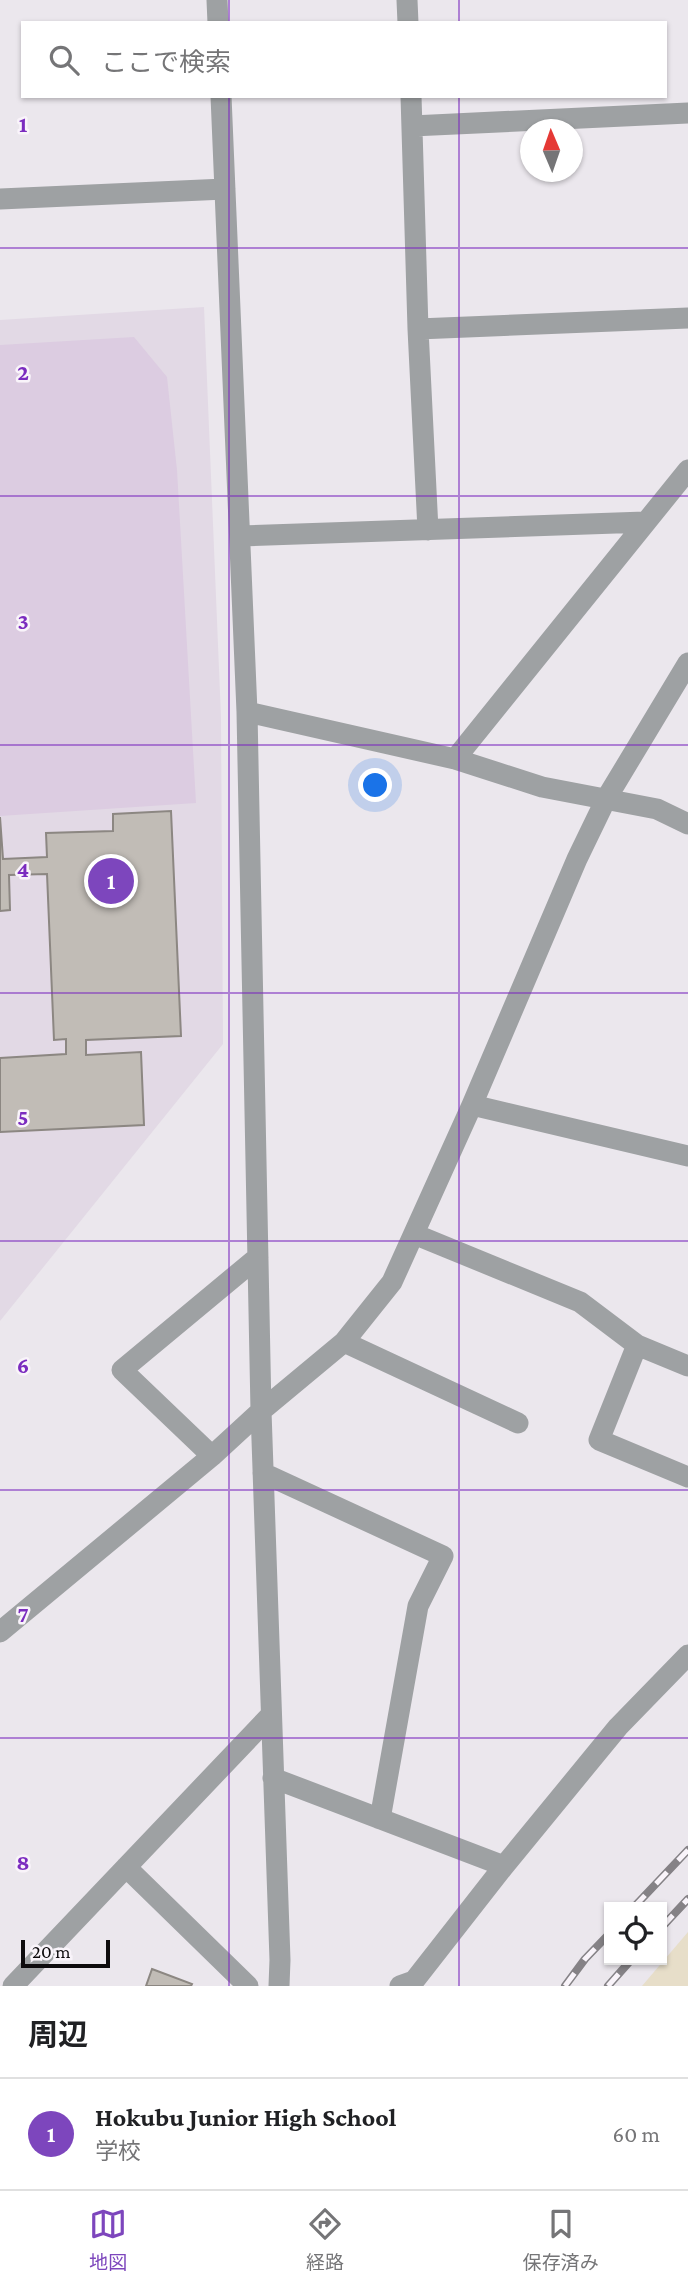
<!DOCTYPE html>
<html lang="ja">
<meta charset="utf-8">
<style>
body{margin:0;font-family:"Crimson Pro","Noto Sans JP",serif;background:#f2f2f2;color:#202124}
.controls{position:absolute;right:21px;bottom:21px;display:grid;overflow:hidden;border-radius:0px;box-shadow:0 2px 5px #0004}
.controls button{width:63px;height:63px;display:grid;place-items:center;padding:0;border:0;border-bottom:2px solid #e0e0e0;background:#fff;color:#202124;font:35px sans-serif}
.compass{position:absolute;left:520px;top:119px;width:63px;height:63px;border-radius:50%;background:#fff;box-shadow:0 2px 5px #0004;rotate:358deg}
.scale{position:absolute;left:21px;bottom:18px;width:89px;box-sizing:border-box;padding-left:7px;border:4px solid #0d0b0d;border-top:0;font-size:19px;line-height:24px;white-space:nowrap;color:#0d0b0d;-webkit-text-stroke:5px #f9f4fa;paint-order:stroke}
.you{position:absolute;left:376px;top:786px;width:24px;height:24px;margin:-18px;border:5px solid #fff;border-radius:50%;background:#1a73e8;box-shadow:0 0 0 10px #1a73e833}
.badge{display:grid;place-items:center;width:46px;height:46px;border-radius:50%;background:#7d46bd;color:#fff;font-size:23px;font-weight:700}
.pin{position:absolute;translate:-50% -50%;border:4px solid #fff;box-shadow:0 2px 7px #0006}
.list{margin:0;padding:0;list-style:none}
h2{display:flex;justify-content:space-between;align-items:center;height:91px;margin:0;padding:0 28px;font-size:30px}
h2 small{font-size:23px;font-weight:400;color:#757577}
.list li{display:grid;grid-template-columns:46px 1fr auto;gap:21px;align-items:center;box-sizing:border-box;height:112px;padding:0 28px;border-top:2px solid #e0e0e0}
.list b{display:block;font-size:26px;white-space:nowrap}
.list p{margin:0;font-size:23px;white-space:nowrap;color:#757577}
.list em{font-size:23px;font-style:normal;color:#757577}
.icon{flex:none;width:38px;height:38px;fill:none;stroke:currentColor;stroke-width:2;stroke-linecap:round;stroke-linejoin:round}
.map{position:relative;flex:none;width:688px;height:1986px;overflow:hidden}
.search{position:absolute;background:#fff;box-shadow:0 2px 5px #0004;left:21px;right:21px;top:21px;height:77px;display:flex;align-items:center;gap:18px;box-sizing:border-box;padding:0 24px;border-radius:0px;color:#757577;font-size:26px}
.sheet{height:203px;background:#fff}
nav{display:flex;justify-content:space-around;align-items:center;box-sizing:border-box;height:98px;border-top:2px solid #e0e0e0;background:#fff;font-size:19px;color:#757577}
nav a{display:grid;justify-items:center;gap:4px}
nav .on{color:#7d46bd}
.map>svg:first-child{display:block}
.built{fill:#e2d9e5}
.industrial{fill:#e7dec9}
.green{fill:#dccce1}
.building{fill:#c1bcb6;stroke:#8c8782;stroke-width:2}
.lines{fill:none;stroke-linecap:round;stroke-linejoin:round}
.minor{stroke:#9ea1a3;stroke-width:21}
.rail-casing{stroke:#858286;stroke-width:8}
.rail{stroke:#f9f4fa;stroke-width:5;stroke-dasharray:16;stroke-linecap:butt}
.grid{fill:none;stroke:#7b2cbf;stroke-width:2;stroke-opacity:0.55}
.grid-label{font-size:23px;text-anchor:middle;font-weight:bold;fill:#7b2cbf;stroke:#f9f4fa;stroke-width:5;stroke-linejoin:round;paint-order:stroke}
</style>
<div class="map">
<svg width="688" height="1986" viewBox="0 0 688 1986">
<rect width="100%" height="100%" fill="#ebe7ed"/>
<path class="built" d="M204 307 221 717 223 1044 0 1321V320Z"/>
<path class="industrial" d="M688 1932V1986H642Z"/>
<path class="green" d="M134 337 167 377 177 470 196 803 0 816V345Z"/>
<path class="building" d="M171 811 181 1036 86 1040V1055L141 1052 144 1125 0 1132V1058L66 1054V1039L54 1040 47 874 9 875 10 910 0 911V817L3 859 47 857 46 833 113 831V814Z
M152 1969 192 1984 191 1986H146Z"/>
<g class="lines">
<path class="minor" d="M217 0 218 23
M407 0 408 23
M221 96 247 712 261 1411 280 1960 279 1986
M411 96 418 329 428 530
M412 126 688 113
M0 199 225 189
M418 329 688 318
M241 536 645 522
M247 712 455 759 542 787 657 809 688 824
M455 759 688 470
M472 1105 688 1156
M414 1234 580 1302 637 1345 688 1366
M344 1342 518 1423
M637 1345 599 1440 688 1477
M212 1456 122 1370 258 1257
M263 1473 443 1556 418 1606 380 1819
M0 1632 212 1456 261 1411 344 1342 392 1282 472 1105 577 859 606 799 688 663
M273 1778 504 1866
M126 1867 248 1986
M13 1986 270 1716
M400 1986 414 1981 504 1866 618 1727 688 1655"/>
<g class="rail-casing">
<path id="rail" d="M634 1907 688 1850
M662 1927 688 1899
M565 1986 585 1959 609 1934
M608 1986 631 1960"/>
</g>
<use href="#rail" class="rail"/>
</g>
<path class="grid" d="M229 0V23M459 0V23M229 96V1986M459 96V1986M0 248H688M0 496H688M0 745H688M0 993H688M0 1241H688M0 1490H688M0 1738H688"/>
<g class="grid-label">
<text x="23" y="132">1</text>
<text x="23" y="380">2</text>
<text x="23" y="629">3</text>
<text x="23" y="877">4</text>
<text x="23" y="1125">5</text>
<text x="23" y="1373">6</text>
<text x="23" y="1622">7</text>
<text x="23" y="1870">8</text>
</g>
</svg>
<div class="controls">
<button><svg class="icon" aria-label="locate" viewBox="0 0 24 24"><circle cx="12" cy="12" r="6"/><path d="M12 2v4M12 18v4M2 12h4M18 12h4"/></svg></button>
</div>
<svg class="compass" viewBox="-18 -18 36 36"><path d="M0-13l5 13h-10z" fill="#e53935"/><path d="M0 13l5-13h-10z" fill="#757577"/></svg>
<div class="scale">20 m</div>
<div class="you"></div>
<div class="pin badge" style="left:111px;top:881px">1</div>
<div class="search"><svg class="icon" aria-label="search" viewBox="0 0 24 24"><circle cx="10" cy="10" r="6"/><path d="M15 15l6 6"/></svg>ここで検索</div>
</div>
<section class="sheet">
<h2>周辺<small></small></h2>
<ul class="list">
<li><span class="badge">1</span><div><b>Hokubu Junior High School</b><p>学校</p></div><em>60 m</em></li>
</ul>
</section>
<nav>
<a class="on"><svg class="icon" aria-label="map" viewBox="0 0 24 24"><path d="M3 6l6-2 6 2 6-2v14l-6 2-6-2-6 2zM9 4v14M15 6v14"/></svg>地図</a>
<a><svg class="icon" aria-label="directions" viewBox="0 0 24 24"><path d="M12 3l9 9-9 9-9-9zM9 14v-3h6M13 9l2 2-2 2"/></svg>経路</a>
<a><svg class="icon" aria-label="saved" viewBox="0 0 24 24"><path d="M7 4h10v16l-5-4-5 4z"/></svg>保存済み</a>
</nav>
